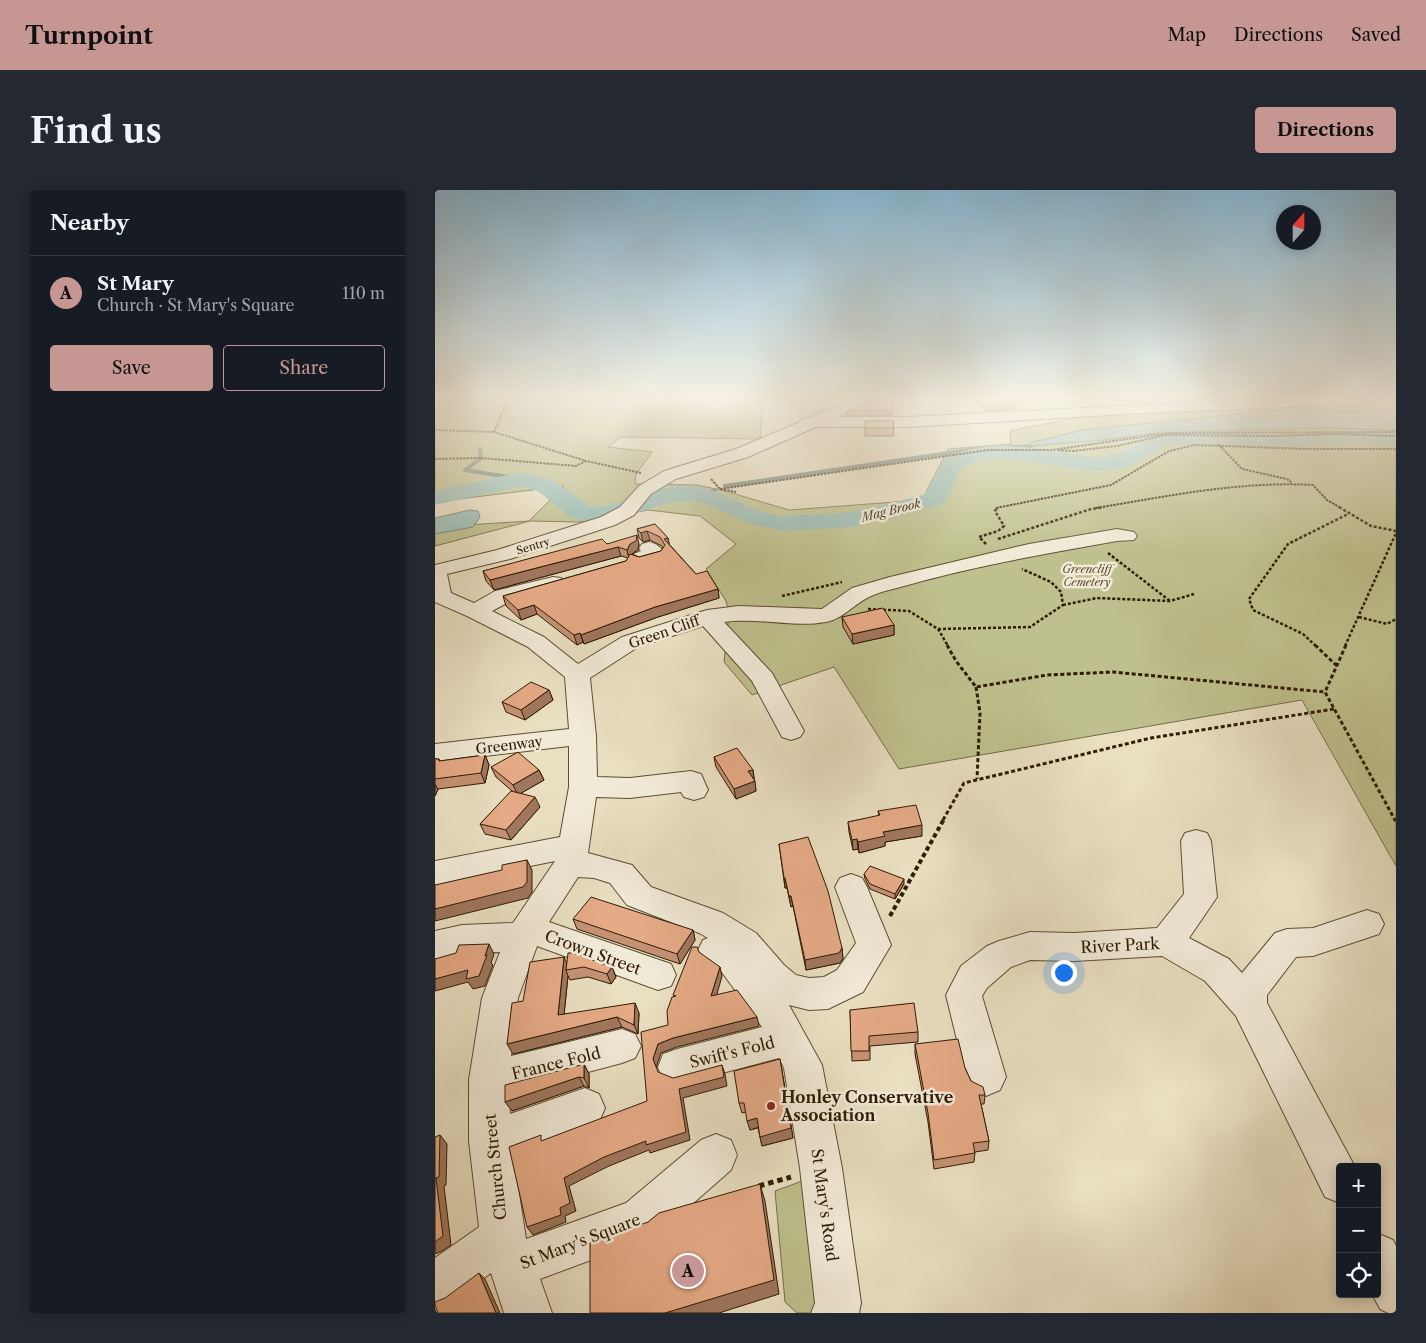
<!DOCTYPE html>
<meta charset="utf-8">
<style>
body{margin:0;font-family:"Libre Caslon Text",serif;background:#242831;color:#f1f3f6}
.controls{position:absolute;right:15px;bottom:15px;display:grid;overflow:hidden;border-radius:5px;box-shadow:0 2px 12px #0003}
.controls button{width:45px;height:45px;display:grid;place-items:center;padding:0;border:0;border-bottom:1px solid #363941;background:#171b24;color:#f1f3f6;font:25px sans-serif}
.compass{position:absolute;left:841px;top:15px;width:45px;height:45px;border-radius:50%;background:#171b24;box-shadow:0 2px 12px #0003;rotate:21deg}
.you{position:absolute;left:628px;top:782px;width:18px;height:18px;margin:-12px;border:4px solid #fff;border-radius:50%;background:#1a73e8;box-shadow:0 0 0 8px #1a73e833}
.badge{display:grid;place-items:center;width:32px;height:32px;border-radius:50%;background:#c59692;color:#111;font-size:16px;font-weight:700}
.pin{position:absolute;translate:-50% -50%;border:2px solid #fff;box-shadow:0 1px 5px #0006}
.list{margin:0;padding:0;list-style:none}
h2{display:flex;justify-content:space-between;align-items:center;height:65px;margin:0;padding:0 20px;font-size:21px}
h2 small{font-size:16px;font-weight:400;color:#9ea1a6}
.list li{display:grid;grid-template-columns:32px 1fr auto;gap:15px;align-items:center;box-sizing:border-box;height:75px;padding:0 20px;border-top:1px solid #363941}
.list b{display:block;font-size:19px;white-space:nowrap}
.list p{margin:0;font-size:16px;white-space:nowrap;color:#9ea1a6}
.list em{font-size:16px;font-style:normal;color:#9ea1a6}
.actions{display:flex;gap:10px;padding:15px 20px}
.actions a{flex:1;padding:11px 0;border:1px solid #c59692;border-radius:5px;text-align:center;font-size:18px;color:#c59692}
.actions .main{background:#c59692;color:#111}
.icon{flex:none;width:28px;height:28px;fill:none;stroke:currentColor;stroke-width:2;stroke-linecap:round;stroke-linejoin:round}
.map{position:relative;flex:none;width:961px;height:1123px;overflow:hidden;border-radius:5px}
header{display:flex;align-items:center;gap:30px;box-sizing:border-box;height:70px;padding:0 25px;background:#c59692;color:#111}
header strong{font-size:24px}
nav{display:flex;gap:28px;margin-inline-start:auto;font-size:18px}
.intro{display:flex;align-items:center;justify-content:space-between;box-sizing:border-box;height:120px;padding:0 30px}
h1{margin:0;font-size:35px}
.button{padding:12px 22px;border-radius:5px;background:#c59692;color:#111;font-size:18px;font-weight:700}
main{display:flex;gap:30px;padding:0 30px}
aside{flex:1;background:#171b24;border-radius:5px;box-shadow:0 2px 12px #0003}
.map>svg:first-child{display:block}
.green{fill:#bec08d;stroke:#766e48}
.water{fill:#97bcb5;stroke:#6d7c6e}
.lines{fill:none;stroke-linecap:round;stroke-linejoin:round}
.stream{stroke:#6d7c6e;stroke-width:4}
.river{fill:#97bcb5;fill-rule:evenodd}
.minor-casing{stroke:#5d4d33;stroke-width:2}
.path-far4{stroke:#2e1c04;stroke-width:2;stroke-dasharray:2.5 1;stroke-linecap:butt}
.path-far3{stroke:#2e1c04;stroke-width:2.5;stroke-dasharray:3 2;stroke-linecap:butt}
.path-far2{stroke:#2e1c04;stroke-width:3;stroke-dasharray:4 2.5;stroke-linecap:butt}
.path-far1{stroke:#2e1c04;stroke-width:4;stroke-dasharray:4.5 3;stroke-linecap:butt}
.path{stroke:#2e1c04;stroke-width:5;stroke-dasharray:5.5 4;stroke-linecap:butt}
.minor{fill:#f1ead7;fill-rule:evenodd}
.wall{fill:#c59273;stroke:#2e1c04}
.shaded-wall{fill:#a0775e;stroke:#2e1c04}
.building{fill:#e5aa86;stroke:#2e1c04}
.poi-dot{fill:#8f2418;stroke:#f1ead7;stroke-width:2}
.labels{text-anchor:middle;dominant-baseline:central;stroke-width:5;stroke-linejoin:round;paint-order:stroke}
.far-street-label{font-size:11px;fill:#2e1c04;stroke:#f1ead7}
.far-park-label{font-size:11px;font-style:italic;fill:#594d2d;stroke:#f1ead7}
.far-water-label{font-size:12px;font-style:italic;fill:#4e4c39;stroke:#f1ead7}
.street-label{font-size:14px;fill:#2e1c04;stroke:#f1ead7}
.near-street-label{font-size:16px;fill:#2e1c04;stroke:#f1ead7}
.near-poi-label{font-size:16px;font-weight:bold;fill:#2e1c04;stroke:#f1ead7;text-anchor:start}
</style>
<header>
<strong>Turnpoint</strong>
<nav><a>Map</a><a>Directions</a><a>Saved</a></nav>
</header>
<div class="intro"><h1>Find us</h1><a class="button">Directions</a></div>
<main>
<aside>
<h2>Nearby<small></small></h2>
<ul class="list">
<li><span class="badge">A</span><div><b>St Mary</b><p>Church · St Mary's Square</p></div><em>110 m</em></li>
</ul>
<div class="actions"><a class="main">Save</a><a>Share</a></div>
</aside>
<div class="map">
<svg width="961" height="1123" viewBox="0 0 961 1123">
<rect width="100%" height="100%" fill="#e9dfc1"/>
<filter id="stains"><feTurbulence type="fractalNoise" baseFrequency=".004" numOctaves="4"/><feColorMatrix values="0 0 0 0 .2 0 0 0 0 .09 0 0 0 0 .02 0 0 0 .5 -.17"/></filter>
<radialGradient id="worn" r=".72"><stop offset=".6" stop-color="#630" stop-opacity="0"/><stop offset="1" stop-color="#630" stop-opacity=".3"/></radialGradient>
<path class="green" d="M0 208H411L328 213 325 249 186 247 173 257 217 262 201 284 200 294 262 295 290 301 354 320 487 310 513 259 576 254 575 241 655 225 961 210V222L843 220 648 240 595 253 669 250 728 242 891 238 961 240V676L867 510 464 579 399 477 317 505 289 472 294 423 291 411 271 379 301 354 265 326 213 320 143 332 95 331 0 356V337L94 331 129 296 0 312Z
M367 991 390 1123H362L350 1112 340 1001Z"/>
<path class="water" d="M843 220 961 222V240L891 238 728 242 669 250 596 256 595 253 648 240Z
M35 320 43 321 45 327 38 337 0 344V328Z"/>
<g class="lines">
<path class="stream" d="M45 259 46 268 30 280 86 289
M290 296 534 260 596 256
M267 305 280 300"/>
<path class="river" d="M931 240 961 244V258L931 252 840 258 734 254 695 276 662 281 585 270 561 269 541 271 526 278 509 314 415 337 349 341 316 334 273 315 259 311 236 312 185 328 155 333 134 326 103 301 86 296 0 315V301L86 282 119 291 156 317C191 316 221 294 256 296 287 298 310 319 339 325 348 327 357 325 366 325 409 325 449 316 490 304L508 269C552 250 583 256 629 262 640 264 652 267 663 267 689 267 706 247 730 241L840 244Z"/>
<g class="minor-casing">
<path id="minor" d="M422 208H442L439 211 403 227H473L841 208H949L946 211 941 213 708 223 473 237H381L313 267 241 289 216 304 199 325 180 335 75 369 12 384 16 403 39 413 60 401 118 387 126 388 129 393 126 398 76 411 57 421 109 447 143 474 187 447 272 420 304 416 387 419 417 398 455 387 594 354 682 339 699 342 702 346 699 350 682 351C608 364 534 377 462 398 453 400 442 403 434 407 419 414 408 429 391 432 358 438 323 427 289 432L337 483 369 541 365 547 356 550 347 547 317 491 268 436 203 457 155 488 161 546 162 587 195 588 256 581 266 584 273 600 269 607 259 610 249 607 246 602 195 608 161 607 153 663 197 675 216 697 288 723 321 743 349 775 361 785 374 788 389 787 402 780 421 753 400 697 405 688 416 684 427 688 432 697 456 755 428 802 393 819 374 820 354 815 387 875 407 978 426 1113 424 1123H376L380 1113 365 978 349 878 344 868 242 895 228 890 223 877 228 864 242 859 327 837 286 781 268 770 263 760 268 750 273 748 264 743 192 715 175 693 159 688 143 687 114 732 236 774 241 785 236 796 223 800 102 756 83 808 76 866 187 839 200 844 206 856 200 868 187 873 74 903 75 924 150 898 164 904 170 918 164 932 78 964 91 1049 191 1013 266 950 281 944 296 950 302 965 296 980 221 1046 105 1089 117 1123H69L56 1083 16 1112 0 1119V1068L44 1037 34 951V890L47 808 65 762 27 763 0 769V741L27 735 78 733 120 671 0 695V671L125 647 134 597V556L0 572V554L134 539 130 487 93 457 32 426 0 412V375L62 360 166 327 185 317 204 296 229 281 301 259 365 232 367 229 376 227Z
M214 352C222 354 226 357 230 364L227 368 206 374 199 372 196 368 199 364 206 361 204 358 207 354Z
M761 640 772 643 776 651 782 707 754 748 794 769 807 783 840 743 852 739 878 738 932 720 944 724 949 734 944 744 878 766 861 767 832 805V813L920 977H905V1013L890 1007 801 826 770 791 727 766 639 771 595 770 576 777 552 798 547 806 571 887 565 900 551 906 537 900 531 887 511 805 526 776 552 756 564 751 595 742 639 743 722 738 749 704 746 651 750 643Z
M942 1043 958 1050 961 1056V1123H953L945 1119 937 1104H942Z"/>
</g>
<path class="path-far4" d="M74 208 59 242 151 271
M0 240 59 242
M783 254 807 279 852 289 857 293
M623 260 638 261 682 256 730 245 840 246 899 244 961 246
M0 269 46 268 141 276 151 271 206 283
M276 289 285 299 301 302
M285 299 553 260H617L733 243 961 242
M561 318 676 295 734 261 760 255 873 259H961
M661 318C734 306 804 291 878 295L892 310 906 318"/>
<path class="path-far3" d="M904 317 936 336 961 341
M563 349 656 319 669 317
M551 354 544 347 563 341 569 336 560 321 563 317
M673 363 735 411
M347 406 407 392
M628 415 662 408 735 411 759 404
M433 419 474 421 503 439 513 456
M924 427 952 434 961 429
M503 439 595 437 628 415 626 402 616 392 587 379
M881 456 868 444 818 420 814 409 853 354 913 324
M910 456 961 343"/>
<path class="path-far2" d="M512 455 521 471 541 497 612 485 678 482 890 502
M880 455 902 476
M911 455 890 502 960 630
M541 497 545 523 542 589
M508 630 529 593 716 548 899 519"/>
<path class="path-far1" d="M960 629 961 631
M455 726 509 629"/>
<path class="path" d="M324 996 356 987"/>
<use href="#minor" class="minor"/>
</g>
<path class="wall" d="M539 208H578L581 213V219L550 221Z
M458 210V225H412V221Z
M458 231 459 246H430V238Z
M220 334 233 348 234 354 261 384 283 399 284 408 223 427 149 454 148 452 142 455 102 424 86 430 71 416 68 406 191 371 193 368 186 366 59 400 51 391 48 381 172 354H204L203 360 198 363 197 364 204 367 226 361 228 358 227 356 215 350 208 352 204 348 202 339Z
M407 427 459 435V445L418 454 408 437Z
M114 500 118 510 90 530 71 522 67 512Z
M50 565 54 575 50 593 3 599 0 606V569H4L5 571Z
M279 567 318 580 321 601 301 609 281 577Z
M56 577 104 580 109 590 86 603 105 617 76 650 50 644 45 634 77 601 61 587Z
M443 621 487 646 450 652V656L424 663 423 659 418 660 414 642 413 632 444 626Z
M344 654 407 758 408 769 405 773 371 780 358 716 356 717 352 698H350Z
M429 684 469 694 460 709 435 699 430 689Z
M138 729 258 740 260 750 245 774 142 739Z
M132 772 177 777 181 787 176 794 153 787 135 790 133 786 129 824 204 823 203 844 187 837 78 864 88 811Z
M415 820 483 842V852L435 856V870L417 871Z
M480 854 530 878 536 891 550 905 549 914H546L554 951 553 960 540 962 539 972 499 979 493 932 480 864Z
M345 869 358 948 327 956 323 938 315 940 311 922 307 923 304 913Z
M149 874 154 884V898L149 896 77 921Z"/>
<path class="shaded-wall" d="M212 341 215 350 208 352 206 343Z
M202 345 204 354 203 360 198 363 194 369 192 360 195 354Z
M233 348 235 357 229 349Z
M183 357 186 366 59 400 55 390Z
M283 399 284 408 223 427 149 454 146 445 220 417Z
M99 415 102 424 86 430 83 420Z
M459 435V445L418 454 417 444Z
M145 443 148 452 142 455 139 445Z
M114 500 118 510 90 530 86 520Z
M50 565 54 575 50 593 46 583Z
M104 580 109 590 83 605 78 595Z
M318 580 319 590 313 581Z
M320 591 321 601 301 609 299 599Z
M0 594 3 599 0 606Z
M100 607 105 617 76 650 71 640Z
M487 635V646L450 652V656L424 663 423 652 448 642Z
M422 649 423 659 418 660 417 650Z
M92 670 97 680V702L93 708 0 731V719Z
M349 688H350L352 698H350Z
M469 689V694L460 709V704Z
M354 706H356L358 716 356 717Z
M258 740 260 750 245 774 242 764Z
M54 754 59 764 56 773 58 775 50 796 38 799 33 792 0 801V789L50 766Z
M407 758 408 769 405 773 371 780 370 770Z
M129 767 134 778 131 780 133 786 128 835 123 825Z
M177 777 181 787 176 794 172 784Z
M285 777 287 786 279 815 276 806Z
M200 813 204 823 203 844 199 835Z
M182 827 187 837 78 864 72 854Z
M322 827 324 836 242 857 226 863 221 878 218 869 223 854 238 848Z
M345 869 358 948 327 956 325 947Z
M149 874 154 884V898L149 888Z
M287 875 290 884 292 896 248 908 255 950 215 963 214 960 174 976 134 996 141 1021 130 1026 131 1032 98 1045 92 1037 125 1018 129 988 244 899Z
M144 887 149 896 77 921 70 912Z
M322 928 324 937 315 940 312 931Z
M5 945 12 954 11 995 9 996 16 1055 7 1061 0 1064 1 988Z
M325 994 330 1011 344 1104 284 1123H230Z
M44 1083 50 1089 65 1123H61Z"/>
<path class="building" d="M441 208H453L458 210V221H412Z
M544 208H578L581 213 551 215Z
M430 231H458V238H430Z
M220 334 233 348 229 349 261 384 272 381 283 399 220 417 146 445 145 443 139 445 99 415 83 420 68 406 191 371 195 364 204 367 226 361 230 355 225 347 212 341 206 343 202 339Z
M202 345 201 351 195 354 192 360 183 357 55 390 48 381 167 349 172 354Z
M448 418 459 435 417 444 407 427Z
M96 492 114 500 86 520 67 512Z
M302 558 318 580 313 581 320 591 299 599 279 567Z
M83 562 104 580 78 595 56 577Z
M50 565 46 583 0 589V569H4V571Z
M76 601 100 607 71 640 45 634Z
M481 615 487 635 448 642 450 646 423 652 422 649 417 650 413 632 445 625 443 621Z
M373 647 393 701 407 758 404 763 370 770 356 706H354L350 688H349L344 654Z
M92 670V692L88 697 0 719V695L67 680V675Z
M435 676 469 689 460 704 435 694 429 684Z
M156 707 258 740 242 764 138 729Z
M54 754 50 766 52 765 44 786 31 789 33 780 0 789V769L21 763 24 755Z
M257 757H262L264 762 285 777 276 806 302 800 322 827 238 848 223 854 218 869 223 882 238 888 287 875 289 887 244 899 251 942 211 955V951L169 967 129 988 135 1013 125 1018 126 1025 92 1037 74 957 106 945V951L212 911 206 842 233 835 232 821 237 807 241 806 238 805Z
M133 763H138L177 777 172 784 149 777 131 780Z
M129 767 123 825 200 813 199 835 182 827 72 854 77 813 88 811 95 772Z
M479 813 483 842 434 846V861H416L415 820Z
M523 849 530 878 536 891 548 897 550 905H544L554 951 538 953 540 963 499 970 493 923 480 854Z
M345 869 356 938 325 947 322 928 312 931 309 913H304L299 881Z
M149 874V888L144 887 70 912V895Z
M5 945 4 987 1 988 8 1046 0 1052V947Z
M325 994 339 1090 230 1123H155V1053L213 1032 224 1023Z
M44 1083 61 1123H3L0 1115V1112L10 1108Z"/>
<linearGradient id="sky" x2="0" y2="1"><stop stop-color="#87b7d4"/><stop offset="0.57" stop-color="#f5f1e3"/><stop offset="1" stop-color="#f5f1e3" stop-opacity="0"/></linearGradient>
<rect width="961" height="365" fill="url(#sky)"/>
<circle class="poi-dot" cx="336" cy="916" r="5"/>
<g class="labels">
<g class="far-street-label">
<text transform="translate(98 356) rotate(-17)">Sentry</text>
</g>
<g class="far-park-label">
<text x="652" y="379">Greencliff<tspan x="652" dy="13">Cemetery</tspan></text>
</g>
<g class="far-water-label">
<text transform="translate(456 320) rotate(-14)">Mag Brook</text>
</g>
<g class="street-label">
<text transform="translate(229 442) rotate(-19)">Green Cliff</text>
<text transform="translate(74 555) rotate(-7)">Greenway</text>
</g>
<g class="near-street-label">
<text transform="translate(685 755) rotate(-3)">River Park</text>
<text transform="translate(158 762) rotate(20)">Crown Street</text>
<text transform="translate(297 862) rotate(-14)">Swift's Fold</text>
<text transform="translate(121 873) rotate(-14)">France Fold</text>
<text transform="translate(60 977) rotate(-96)">Church Street</text>
<text transform="translate(390 1015) rotate(82)">St Mary's Road</text>
<text transform="translate(145 1051) rotate(-21)">St Mary's Square</text>
</g>
<g class="near-poi-label">
<text x="346" y="907">Honley Conservative<tspan x="346" dy="18">Association</tspan></text>
</g>
</g>
<rect width="100%" height="100%" filter="url(#stains)"/>
<rect width="100%" height="100%" fill="url(#worn)"/>
</svg>
<div class="controls">
<button>+</button>
<button>−</button>
<button><svg class="icon" aria-label="locate" viewBox="0 0 24 24"><circle cx="12" cy="12" r="6"/><path d="M12 2v4M12 18v4M2 12h4M18 12h4"/></svg></button>
</div>
<svg class="compass" viewBox="-18 -18 36 36"><path d="M0-13l5 13h-10z" fill="#e53935"/><path d="M0 13l5-13h-10z" fill="#9ea1a6"/></svg>
<div class="you"></div>
<div class="pin badge" style="left:253px;top:1081px">A</div>
</div>
</main>
